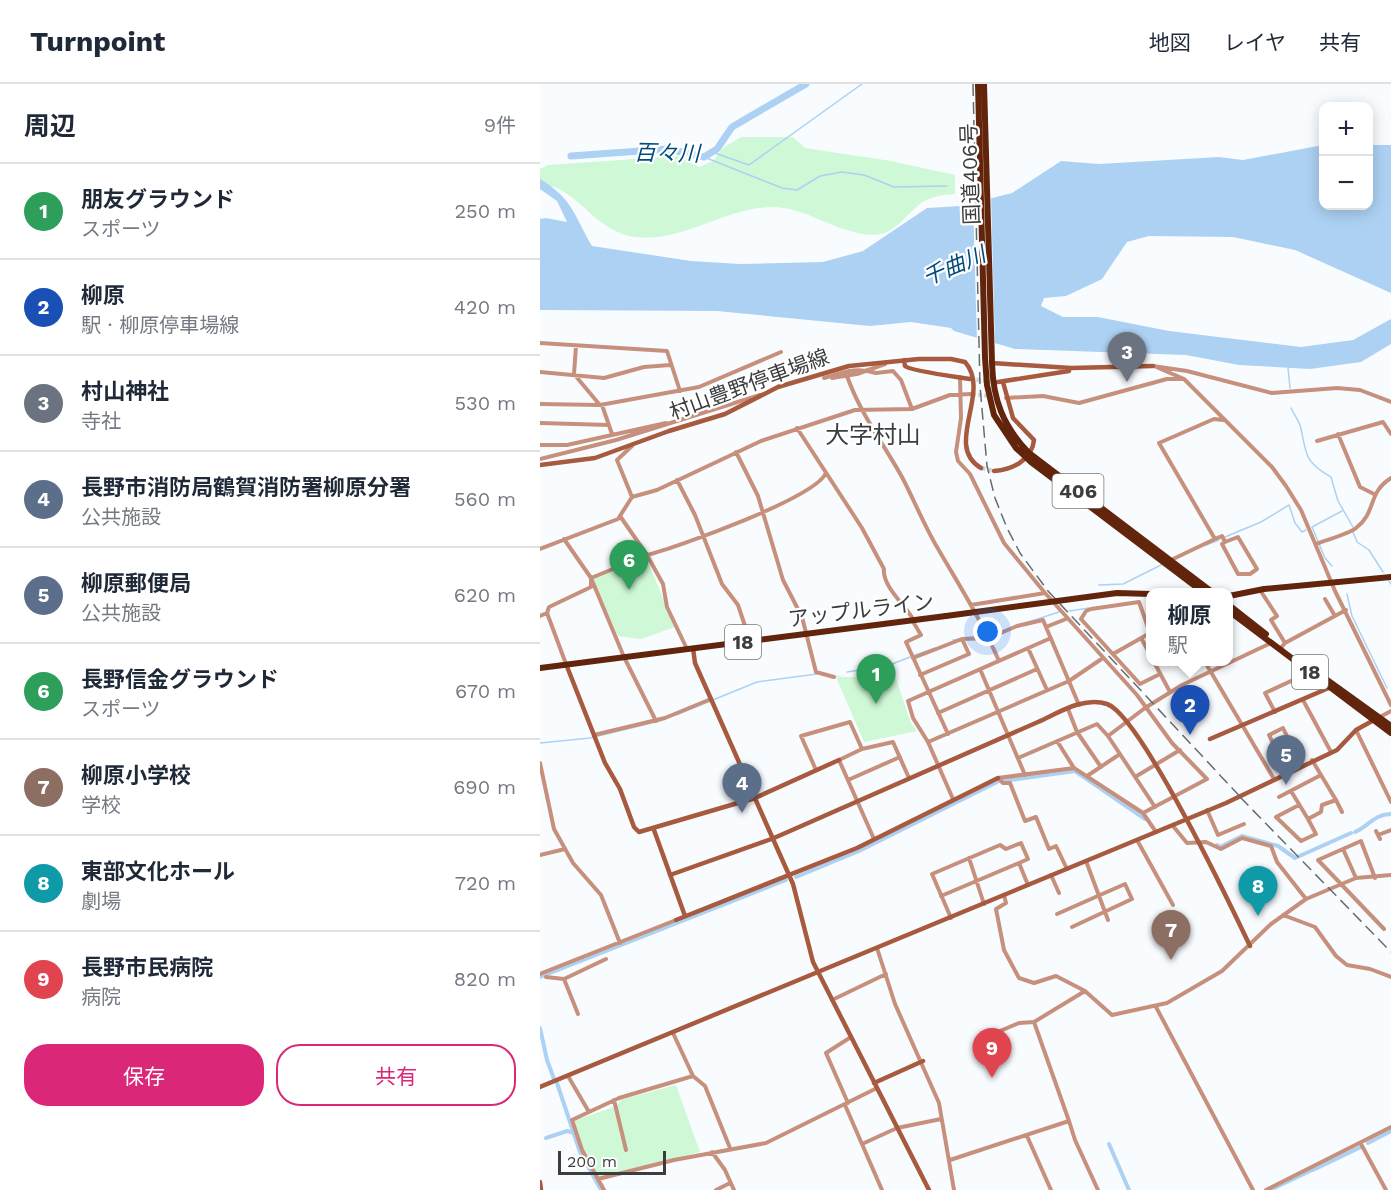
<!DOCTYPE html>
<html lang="ja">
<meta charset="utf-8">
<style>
body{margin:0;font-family:"Work Sans","Noto Sans JP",sans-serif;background:#f2f2f3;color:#1f2937}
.controls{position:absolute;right:18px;top:18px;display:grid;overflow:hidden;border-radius:12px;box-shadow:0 3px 15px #0003}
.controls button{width:54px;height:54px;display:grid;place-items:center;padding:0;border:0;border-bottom:2px solid #e0e1e3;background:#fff;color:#1f2937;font:30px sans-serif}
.scale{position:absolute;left:18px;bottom:15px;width:108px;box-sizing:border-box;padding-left:6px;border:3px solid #3b3d3e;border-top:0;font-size:16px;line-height:21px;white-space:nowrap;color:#3b3d3e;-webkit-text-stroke:4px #fff;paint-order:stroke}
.you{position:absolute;left:448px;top:548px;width:21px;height:21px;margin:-15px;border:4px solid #fff;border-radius:50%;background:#1a73e8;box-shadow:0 0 0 9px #1a73e833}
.badge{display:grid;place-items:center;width:39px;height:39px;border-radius:50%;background:#db2777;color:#fff;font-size:20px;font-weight:700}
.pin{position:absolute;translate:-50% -50px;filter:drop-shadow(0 2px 3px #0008)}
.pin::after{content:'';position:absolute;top:32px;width:21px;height:18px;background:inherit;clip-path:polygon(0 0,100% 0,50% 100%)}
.popup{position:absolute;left:606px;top:504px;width:87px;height:78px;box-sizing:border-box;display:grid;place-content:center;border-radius:12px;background:#fff;filter:drop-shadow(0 2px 4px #0005);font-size:20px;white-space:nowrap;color:#747a83}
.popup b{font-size:22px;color:#1f2937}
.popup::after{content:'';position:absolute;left:50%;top:100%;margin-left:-12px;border:12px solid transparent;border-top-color:#fff}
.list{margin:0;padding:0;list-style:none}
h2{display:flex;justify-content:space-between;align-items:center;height:78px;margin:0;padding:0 24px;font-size:26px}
h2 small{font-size:20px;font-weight:400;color:#747a83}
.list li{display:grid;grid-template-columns:39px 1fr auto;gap:18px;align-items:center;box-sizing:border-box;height:96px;padding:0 24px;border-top:2px solid #e0e1e3}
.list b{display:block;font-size:22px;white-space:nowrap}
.list p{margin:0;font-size:20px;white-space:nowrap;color:#747a83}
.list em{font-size:20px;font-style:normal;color:#747a83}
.actions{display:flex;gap:12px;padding:18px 24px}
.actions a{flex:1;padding:14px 0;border:2px solid #db2777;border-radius:24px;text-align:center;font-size:21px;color:#db2777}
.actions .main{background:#db2777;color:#fff}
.map{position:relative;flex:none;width:851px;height:1106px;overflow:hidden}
header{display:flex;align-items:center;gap:36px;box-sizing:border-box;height:84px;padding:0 30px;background:#fff;border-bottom:2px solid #e0e1e3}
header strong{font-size:28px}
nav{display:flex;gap:33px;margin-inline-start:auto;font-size:21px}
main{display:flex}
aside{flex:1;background:#fff}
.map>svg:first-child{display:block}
.green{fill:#cff8d6}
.water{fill:#add1f3}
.pier{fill:#f9fcff}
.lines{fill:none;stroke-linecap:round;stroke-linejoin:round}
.stream{stroke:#add1f3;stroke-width:1.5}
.canal{stroke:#add1f3;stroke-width:4}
.river{stroke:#add1f3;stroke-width:7}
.street-tunnel{stroke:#d3d6d8;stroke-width:4;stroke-dasharray:4 2;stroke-linecap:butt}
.secondary-tunnel{stroke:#d3d6d8;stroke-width:4.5;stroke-dasharray:4.5 2;stroke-linecap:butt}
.street{stroke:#c7907d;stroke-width:4}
.secondary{stroke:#a85a3f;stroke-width:4.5}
.highway{stroke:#62240b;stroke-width:6}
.rail{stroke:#696c6d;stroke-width:1.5;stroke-dasharray:12 6;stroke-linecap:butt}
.highway-bridge{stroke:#62240b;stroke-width:6}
.labels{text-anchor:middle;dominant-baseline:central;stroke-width:4.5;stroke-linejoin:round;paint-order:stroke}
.shield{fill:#fff;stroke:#767778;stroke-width:1.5}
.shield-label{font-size:20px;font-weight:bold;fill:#3b3d3e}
.street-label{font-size:21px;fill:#3b3d3e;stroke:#fff}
.water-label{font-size:22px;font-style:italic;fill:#014c7e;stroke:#fff}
.quarter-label{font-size:24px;fill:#3b3d3e;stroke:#fff}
</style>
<header>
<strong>Turnpoint</strong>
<nav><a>地図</a><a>レイヤ</a><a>共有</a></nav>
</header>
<main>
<aside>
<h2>周辺<small>9件</small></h2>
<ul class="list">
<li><span class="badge" style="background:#2e9e5b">1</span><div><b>朋友グラウンド</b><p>スポーツ</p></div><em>250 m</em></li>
<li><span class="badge" style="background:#1a4fb4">2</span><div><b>柳原</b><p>駅 · 柳原停車場線</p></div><em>420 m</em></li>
<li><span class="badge" style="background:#6b7280">3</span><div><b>村山神社</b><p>寺社</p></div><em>530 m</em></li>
<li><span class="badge" style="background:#5c6f8a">4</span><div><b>長野市消防局鶴賀消防署柳原分署</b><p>公共施設</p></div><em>560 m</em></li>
<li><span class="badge" style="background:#5c6f8a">5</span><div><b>柳原郵便局</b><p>公共施設</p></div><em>620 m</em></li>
<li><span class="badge" style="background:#2e9e5b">6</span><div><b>長野信金グラウンド</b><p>スポーツ</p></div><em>670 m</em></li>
<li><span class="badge" style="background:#8d6e63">7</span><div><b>柳原小学校</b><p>学校</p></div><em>690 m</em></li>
<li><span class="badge" style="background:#0f9aa8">8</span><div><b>東部文化ホール</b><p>劇場</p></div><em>720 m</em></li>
<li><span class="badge" style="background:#e0444e">9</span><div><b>長野市民病院</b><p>病院</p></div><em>820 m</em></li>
</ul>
<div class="actions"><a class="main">保存</a><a>共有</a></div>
</aside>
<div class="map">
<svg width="851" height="1106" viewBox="0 0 851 1106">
<rect width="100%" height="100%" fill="#f9fcff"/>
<path class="green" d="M201 53H253L265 64 351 77 415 91V110C402 111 391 112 380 120 368 129 356 147 341 150 308 155 276 129 244 124 191 116 143 163 89 152 60 145 45 120 21 106 15 102 7 102 0 98V85L8 81 138 72 159 83 173 77 183 64Z
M99 475 109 480 135 543 101 555 78 552 53 495Z
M348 584 354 589 371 639 377 647 324 658 295 591C312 597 331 589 348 584Z
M136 1001 160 1068 59 1094 43 1066 33 1037 77 1022 80 1016Z"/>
<path class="water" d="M783 61 784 122H828L829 61H851V209L755 166 693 153 609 152 587 158 562 195 526 212 504 214 501 222 523 233H558L629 247 761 263 813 256 851 235V260L821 278 770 285 699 281 646 271 475 265 414 247 411 244 371 238 330 242 177 227 0 226V135L6 134 27 138 17 117 0 105V95C34 116 33 130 52 162L151 177 200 180 283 178 323 167 387 124 421 122 472 109 521 77 559 80 679 73 703 76Z"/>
<path class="pier" d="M451 111 455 262 437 257 433 116Z"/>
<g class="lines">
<path class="stream" d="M172 68 209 81 322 0
M164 73 242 104 257 106 280 92 302 88 324 91 354 103 407 102
M748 284 750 304
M751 324C754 330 758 336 760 341 767 368 762 377 791 393L798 417 813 443
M813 448 817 458 829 466 843 488
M685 453 721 438 749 421 755 439 762 448 766 446
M666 461 679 456
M792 482 785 474 772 443 802 427
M849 497 851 500
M559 501 583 500 621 481
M807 510 812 532 847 604
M529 527 549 524
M464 546 519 528
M413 556 445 551
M375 571 395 564
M307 588 347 582 370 573
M136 631 217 598 277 590
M0 659 50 654 120 637"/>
<path class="canal" d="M464 697 535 687 605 735
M815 748C829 742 834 730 851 730
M677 761 680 763 702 752 738 762 755 774 811 749
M256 793 319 767 459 697
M0 893 246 796
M0 944 7 976 14 995
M17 999 40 1068 61 1106
M6 1054 27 1047 34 1049
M828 1059 851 1047
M569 1060 589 1106
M773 1086 821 1063
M730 1106 770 1087"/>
<path class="river" d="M31 72 128 65 164 73 177 65 192 43 266 0"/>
<path class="street-tunnel" d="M432 310 449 312"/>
<path class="secondary-tunnel" d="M430 295 457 298
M441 384 454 387"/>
<path class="street" d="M0 259 127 267 140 307
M36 262 34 290 59 320
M613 282 647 287 732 309 797 304 820 306 851 318
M0 288 64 294 104 283 130 281
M307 292C320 329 343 359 362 393 374 416 384 441 397 463 419 501 442 537 459 577
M420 293 421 334 416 368 418 377 430 390 464 459 505 509
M284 294C305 288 316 283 336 289L353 287 361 296 372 325
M292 294 317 290 345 280
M644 295 732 383 746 402 761 426 795 507 851 621
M466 314 503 312 539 319 627 295H644L614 282
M0 320 60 321 159 303 241 268
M62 321 72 350
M0 339 69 341
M257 344 322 444 344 485C342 502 365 521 373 535
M798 350 820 403 834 410
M777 357 843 338 851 350
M0 361H27L126 339
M196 368 218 412 243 496 262 533 276 588 294 593
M0 375 76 356 220 311
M137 396 155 431 182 500 198 521 210 557
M92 413 77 376 92 362
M80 432 107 471C138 463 275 414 286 389
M675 455 682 452 685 458 698 453 717 485 710 490H698L682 460 685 458
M776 460C786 456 809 450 816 444 837 428 827 409 851 394
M0 465 78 435 92 413 117 406 221 357 315 326 372 325 410 311 431 310
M631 476 675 455 619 359 674 335 683 336
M720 506 737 532 731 536 745 559
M785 515 795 532
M431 521 505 509 597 611 632 659 667 695 603 729
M7 529 26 580
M0 532 7 529 9 523 51 503V494L24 455
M372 536 381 551 366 558 408 650
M506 543 526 535
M601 554 611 572
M488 564 507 606
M740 565 745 559 806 526
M573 570 610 549 599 518 551 525 546 527 541 535 600 600 620 590
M373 574 422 555 449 554 477 542 503 536 539 621
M614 578 630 608
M665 578 734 695
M440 585 485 691
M380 591 429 570 422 555
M763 616 791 668
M528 625 537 648 561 683
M735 628 725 609 764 591 767 585
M398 629 497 585
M840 633 851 627
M116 637 84 573 51 494 107 471 123 500 127 523 147 565
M816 646 851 718
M54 651 125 634 171 615
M568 652 605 624 642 601 731 559
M517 657 534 684
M388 658 529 597 563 574
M478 674 557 640 568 652 615 723
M0 679 14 745 33 779 61 811 80 859
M276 686 261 652 310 638 322 665
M747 688 729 651 743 644 761 681
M547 692 580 670
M595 693 640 666
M458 694 534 684 603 729 616 748
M458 694 463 699H470L485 737 496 733 509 765 516 762 527 785
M308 696 360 673
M751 707 768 735 781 728 782 721 796 716 772 676
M739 713 781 691
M413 715 388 658 373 634 368 617 511 554
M796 716 802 728
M759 721 736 733 761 757 776 750 768 735
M667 726 678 751 704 740
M633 742 647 759 666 758 681 765 702 754 731 762 737 778 766 815
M836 747 840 755
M838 751 851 746
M334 755 299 676 322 665 353 658 369 694
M597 756 633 821
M803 765 816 794
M0 771 25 765
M429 774 444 820
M546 777 568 836
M511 791 519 809
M835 794 821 757 778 776 844 845
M464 811 466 819 456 825 464 866 479 894 494 899 516 892 545 907 572 931 627 919 682 887 731 840 766 815 816 794 851 791
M401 812 479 779
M517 830 585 800 592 815 532 843
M743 831 775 843 796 872 807 881 830 885 851 893
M411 834 392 790 460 761 466 765 481 759 488 775 479 779 488 801
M337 864 355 920 399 1019 414 1106
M0 890 136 836
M6 893 24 895 66 875
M24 895 38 930
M292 916 346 890
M616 923 713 1106
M494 938 545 907
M133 949 153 992 165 1002 190 1064
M28 992 49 1028 32 1036 42 1066 64 1106
M74 1016 86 1066
M308 1019 286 969 311 953
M305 1021 342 1106
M49 1028 79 1014 153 992
M529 1037 535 1056 558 1106
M487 1052 511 1106
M322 1060 357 1044 401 1035
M821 1060 846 1106
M172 1068 185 1086 194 1106
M410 1076 529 1037 494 938 479 939 453 950 450 956 454 964 442 970
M58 1095 134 1076 226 1059 337 1004
M176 1106 190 1099
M726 1106 851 1043"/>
<path class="secondary" d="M364 276 365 282C370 287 418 293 430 295
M452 279 531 284 613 282
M458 298 529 287
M0 381 55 374 129 347 185 330 238 303 309 282 379 275H411L425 278C452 308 403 362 441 384
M454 387C472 386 492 376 494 356L473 334 463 298
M153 564 155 579 253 800 273 878 389 1106
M26 580 65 679 80 705 94 743 99 748 215 714 299 676
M670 655 791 603
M114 746 145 832
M130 791 234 754 498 638C518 629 544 612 567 620 600 631 691 822 710 862
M136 836 317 764 458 694
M334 999 383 977
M0 1003 686 719 797 666 816 646 834 636
M0 1098 1 1106"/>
<path class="highway" d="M438 0 445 274 447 301 454 331 476 364 491 378 663 508
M444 0 452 279C453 316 463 342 489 369L672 508
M689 512 724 505 851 493
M689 521 726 550
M689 527 851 649
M758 575 851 642
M0 584 406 532"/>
<path class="rail" d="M433 0 440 302 447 382 455 414 467 444 480 469 508 507 706 719
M700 713 851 868"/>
<path class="highway-bridge" d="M406 532 577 509 611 510"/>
</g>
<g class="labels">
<g class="shield">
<rect x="512.5" y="390" width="51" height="34" rx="4.5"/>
<rect x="185" y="541" width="36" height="34" rx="4.5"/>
<rect x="752" y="571" width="36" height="34" rx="4.5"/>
</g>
<g class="shield-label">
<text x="538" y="407">406</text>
<text x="203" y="558">18</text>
<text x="770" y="588">18</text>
</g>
<g class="street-label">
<text transform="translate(430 90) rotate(-92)">国道406号</text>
<text transform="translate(209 300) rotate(-20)">村山豊野停車場線</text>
<text transform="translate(321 526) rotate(-7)">アップルライン</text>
</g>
<g class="water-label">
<text transform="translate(127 69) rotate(1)">百々川</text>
<text transform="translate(414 182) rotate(-23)">千曲川</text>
</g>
<g class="quarter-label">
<text x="333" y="351">大字村山</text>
</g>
</g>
</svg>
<div class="controls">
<button>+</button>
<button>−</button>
</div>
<div class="scale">200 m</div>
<div class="you"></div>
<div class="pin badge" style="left:336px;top:620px;background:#2e9e5b">1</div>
<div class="pin badge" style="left:650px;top:651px;background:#1a4fb4">2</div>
<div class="popup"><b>柳原</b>駅</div>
<div class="pin badge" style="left:587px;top:298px;background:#6b7280">3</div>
<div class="pin badge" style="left:202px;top:729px;background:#5c6f8a">4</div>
<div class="pin badge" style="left:746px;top:701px;background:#5c6f8a">5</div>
<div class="pin badge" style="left:89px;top:506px;background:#2e9e5b">6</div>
<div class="pin badge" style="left:631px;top:876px;background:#8d6e63">7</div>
<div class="pin badge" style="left:718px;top:832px;background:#0f9aa8">8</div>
<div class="pin badge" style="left:452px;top:994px;background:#e0444e">9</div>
</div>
</main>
